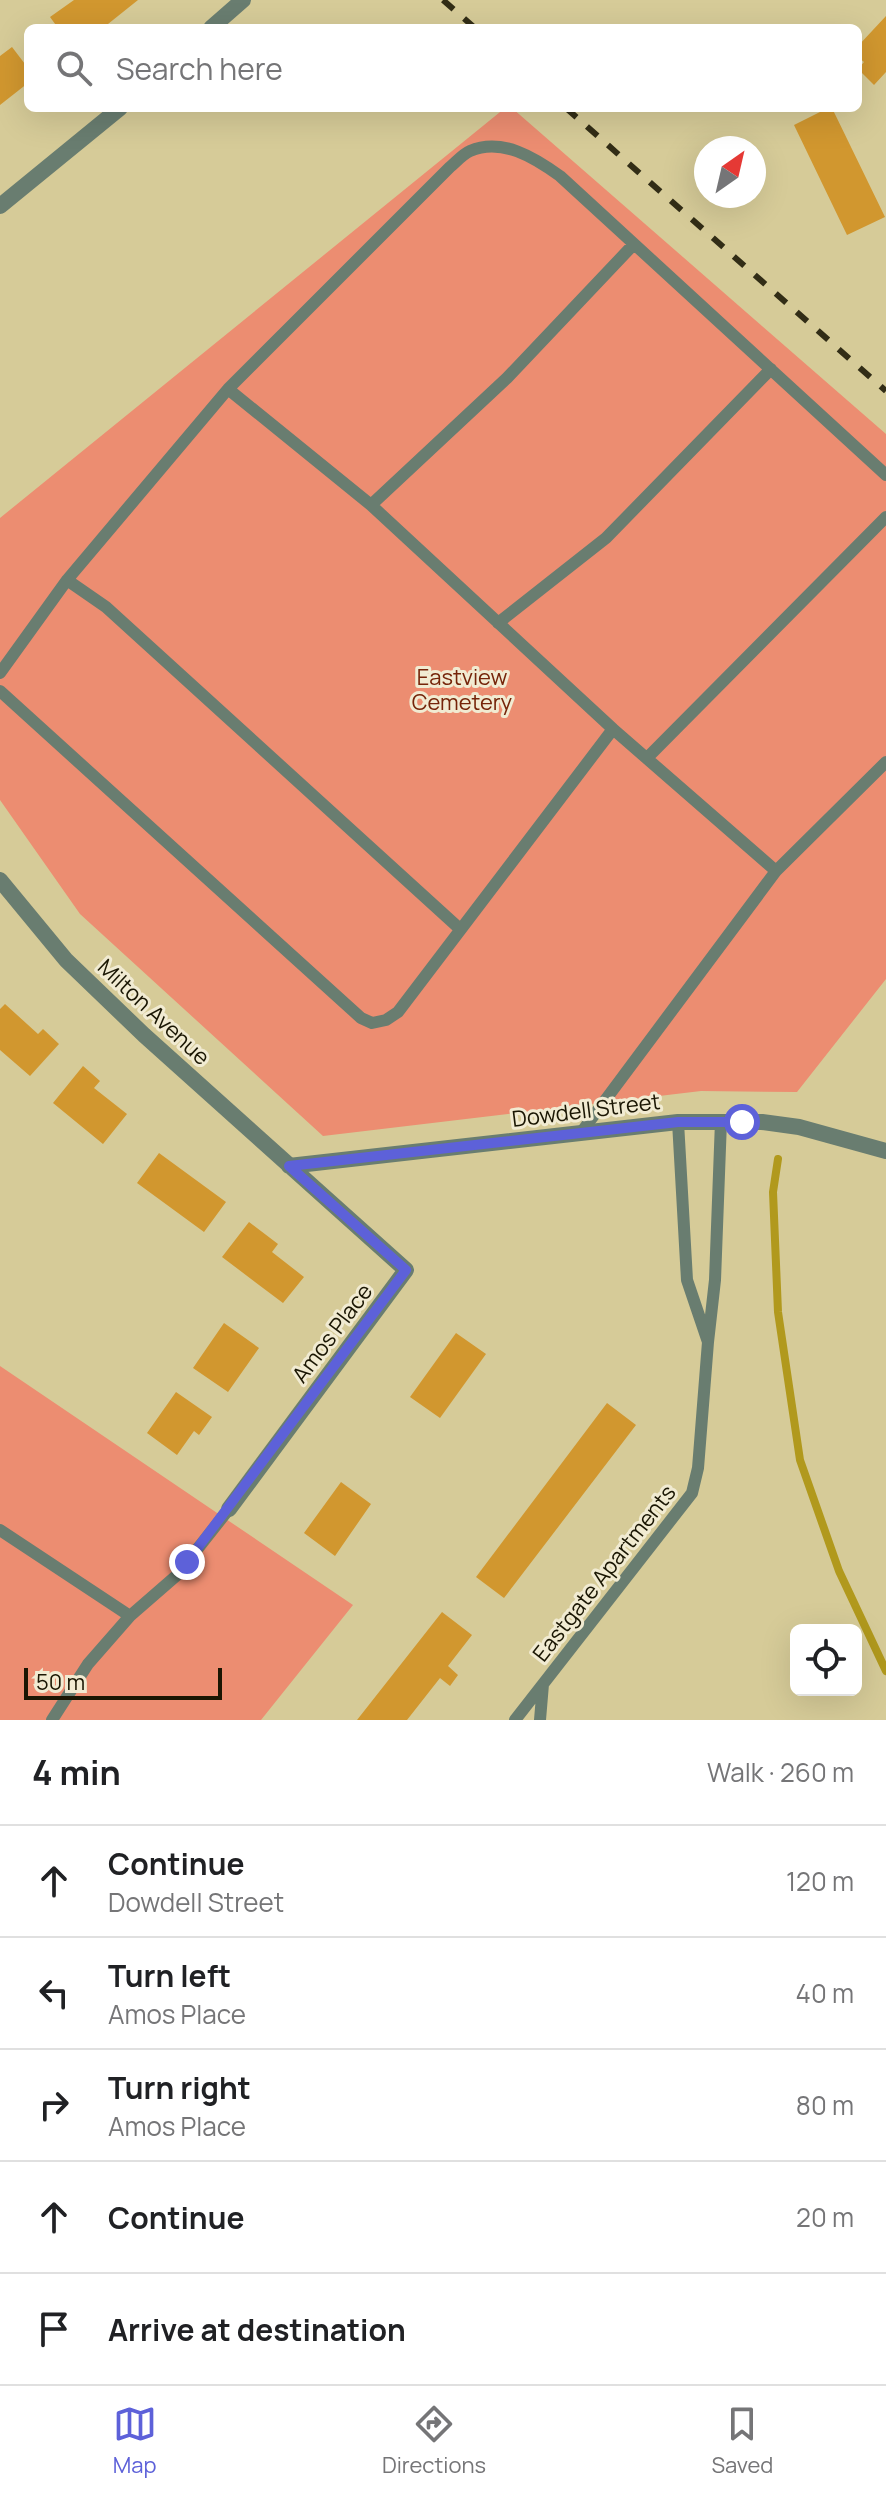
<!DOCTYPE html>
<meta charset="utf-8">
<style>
body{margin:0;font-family:Manrope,sans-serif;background:#f6f6f6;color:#202124}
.controls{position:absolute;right:24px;bottom:24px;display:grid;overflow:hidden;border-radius:12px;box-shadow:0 8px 32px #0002}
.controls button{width:72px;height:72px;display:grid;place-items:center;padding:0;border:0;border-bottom:2px solid #e0e0e0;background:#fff;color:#202124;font:40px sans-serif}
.compass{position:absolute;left:694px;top:136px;width:72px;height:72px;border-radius:50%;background:#fff;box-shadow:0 8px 32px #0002;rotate:34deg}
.scale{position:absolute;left:24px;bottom:20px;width:198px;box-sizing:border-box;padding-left:8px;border:4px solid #1a1603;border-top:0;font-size:22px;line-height:28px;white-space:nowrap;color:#1a1603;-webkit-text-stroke:6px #f1ebd2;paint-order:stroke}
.stop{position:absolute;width:24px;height:24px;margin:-18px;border:6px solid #5d61d9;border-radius:50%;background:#fff}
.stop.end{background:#5d61d9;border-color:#fff;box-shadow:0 2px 8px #0008}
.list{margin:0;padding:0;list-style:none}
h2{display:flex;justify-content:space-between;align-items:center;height:104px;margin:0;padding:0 32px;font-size:34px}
h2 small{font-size:26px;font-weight:400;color:#757577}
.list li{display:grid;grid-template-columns:52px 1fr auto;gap:24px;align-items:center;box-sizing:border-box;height:112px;padding:0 32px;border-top:2px solid #e0e0e0}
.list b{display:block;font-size:30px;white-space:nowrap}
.list p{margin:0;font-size:26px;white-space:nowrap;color:#757577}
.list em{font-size:26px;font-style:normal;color:#757577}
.icon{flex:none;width:44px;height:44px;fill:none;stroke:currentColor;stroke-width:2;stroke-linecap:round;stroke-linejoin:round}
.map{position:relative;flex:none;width:886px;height:1720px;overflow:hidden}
.search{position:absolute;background:#fff;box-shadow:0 8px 32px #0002;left:24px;right:24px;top:24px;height:88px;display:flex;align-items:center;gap:20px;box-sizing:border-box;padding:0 28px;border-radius:12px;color:#757577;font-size:30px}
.sheet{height:664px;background:#fff}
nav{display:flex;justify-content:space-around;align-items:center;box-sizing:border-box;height:112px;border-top:2px solid #e0e0e0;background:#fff;font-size:22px;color:#757577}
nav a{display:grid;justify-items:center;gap:4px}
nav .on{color:#5d61d9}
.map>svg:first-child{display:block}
.green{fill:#ec8d71}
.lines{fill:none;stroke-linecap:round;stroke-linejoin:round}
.stream{stroke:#b1991d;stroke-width:8}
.building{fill:#d1972f}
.lane{stroke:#697d70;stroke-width:12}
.street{stroke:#697d70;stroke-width:16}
.rail{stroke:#322d16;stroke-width:6;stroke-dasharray:14 14;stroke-linecap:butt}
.route{stroke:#5d61d9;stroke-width:10}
.labels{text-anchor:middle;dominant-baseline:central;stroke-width:6;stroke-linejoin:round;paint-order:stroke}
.park-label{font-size:22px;fill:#752409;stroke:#f1ebd2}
.street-label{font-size:22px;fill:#1a1603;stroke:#f1ebd2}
</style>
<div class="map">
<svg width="886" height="1720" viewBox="0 0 886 1720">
<rect width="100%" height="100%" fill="#d6cb98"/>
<path class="green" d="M505 108H512L886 434V979L797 1092 701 1091 323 1136 80 914 0 800V518Z
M0 1366 353 1605 261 1720H0Z"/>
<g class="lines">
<path class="stream" d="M778 1159 773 1192 778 1312 800 1460 839 1571 886 1671"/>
</g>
<path class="building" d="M74 0H138L103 28H58L50 17Z
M886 16V72L874 85 858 69 864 62 858 57V46Z
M12 47 28 68V83L0 105V56Z
M828 108H832L885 217 847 235 794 125Z
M5 1004 38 1034 43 1029 59 1044 30 1076 0 1050V1009Z
M83 1066 100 1081 94 1088 127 1114 103 1144 53 1103Z
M159 1153 226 1202 204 1232 137 1183Z
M249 1222 278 1244 272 1252 304 1277 283 1303 222 1257Z
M224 1323 259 1348 228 1392 193 1368Z
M456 1333 486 1354 440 1418 410 1397Z
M176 1392 212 1417 199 1435 194 1431 177 1455 147 1433Z
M607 1403 636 1425 504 1598 476 1577Z
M341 1482 371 1504 335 1556 304 1533Z
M442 1612 472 1635 448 1666 458 1675 450 1686 440 1678 407 1720H357Z"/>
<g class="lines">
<path class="lane" d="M228 389 371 505 613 729 776 871
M371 505 507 378 634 244
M67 580 106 607 460 929
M498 623 606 538 771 369
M0 673 67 580 228 389 450 167C456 162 463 154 470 151 502 137 535 158 560 176L886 475
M0 691 361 1018 372 1023 386 1020 398 1012 613 729
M647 758 886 517
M678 1122 687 1280 708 1342 715 1280 721 1121
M580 1134 776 871 886 762
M0 1530 130 1616
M52 1720 88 1664 130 1616 176 1576 229 1509
M515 1720 692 1493 698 1468 708 1342
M540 1720 543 1684"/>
<path class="street" d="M211 28 243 0
M0 206 120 108
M0 880 66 960 144 1035 406 1270 229 1509
M289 1166 678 1122H762L799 1127 886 1151"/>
<path class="rail" d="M443 0 475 28
M566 108 886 391"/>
</g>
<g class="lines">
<path class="route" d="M187 1562 406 1270 289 1166 678 1122H742"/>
</g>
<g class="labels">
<g class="park-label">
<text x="462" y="677">Eastview<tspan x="462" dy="25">Cemetery</tspan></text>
</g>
<g class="street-label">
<text transform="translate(154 1012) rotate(43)">Milton Avenue</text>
<text transform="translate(586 1110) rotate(-7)">Dowdell Street</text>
<text transform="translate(332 1333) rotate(-53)">Amos Place</text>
<text transform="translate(604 1573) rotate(-52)">Eastgate Apartments</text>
</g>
</g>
</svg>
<div class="controls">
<button><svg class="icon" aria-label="locate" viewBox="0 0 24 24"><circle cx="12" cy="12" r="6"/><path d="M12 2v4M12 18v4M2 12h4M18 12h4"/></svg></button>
</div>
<svg class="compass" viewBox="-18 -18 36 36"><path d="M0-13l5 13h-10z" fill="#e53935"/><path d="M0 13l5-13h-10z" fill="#757577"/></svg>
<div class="scale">50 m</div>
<div class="stop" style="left:742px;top:1122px"></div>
<div class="stop end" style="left:187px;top:1562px"></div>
<div class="search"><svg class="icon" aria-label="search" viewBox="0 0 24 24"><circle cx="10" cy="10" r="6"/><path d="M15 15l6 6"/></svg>Search here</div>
</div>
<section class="sheet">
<h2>4 min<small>Walk · 260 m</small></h2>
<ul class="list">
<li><svg class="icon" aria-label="ahead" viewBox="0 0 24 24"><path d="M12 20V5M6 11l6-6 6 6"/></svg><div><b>Continue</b><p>Dowdell Street</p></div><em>120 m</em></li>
<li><svg class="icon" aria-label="left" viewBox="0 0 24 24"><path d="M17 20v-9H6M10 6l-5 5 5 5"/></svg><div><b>Turn left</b><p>Amos Place</p></div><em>40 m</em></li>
<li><svg class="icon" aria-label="right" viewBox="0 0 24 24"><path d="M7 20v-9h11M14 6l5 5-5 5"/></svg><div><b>Turn right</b><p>Amos Place</p></div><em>80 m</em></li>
<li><svg class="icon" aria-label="ahead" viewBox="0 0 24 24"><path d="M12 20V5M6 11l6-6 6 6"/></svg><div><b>Continue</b></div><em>20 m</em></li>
<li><svg class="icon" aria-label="arrive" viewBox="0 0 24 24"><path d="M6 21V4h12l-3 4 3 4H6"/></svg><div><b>Arrive at destination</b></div></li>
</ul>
</section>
<nav>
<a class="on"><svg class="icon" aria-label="map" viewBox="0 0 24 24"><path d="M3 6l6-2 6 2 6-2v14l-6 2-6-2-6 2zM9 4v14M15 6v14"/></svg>Map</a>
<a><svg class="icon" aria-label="directions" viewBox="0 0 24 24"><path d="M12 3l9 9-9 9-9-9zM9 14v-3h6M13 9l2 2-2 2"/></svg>Directions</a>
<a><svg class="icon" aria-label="saved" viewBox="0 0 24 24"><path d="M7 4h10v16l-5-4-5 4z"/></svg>Saved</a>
</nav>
